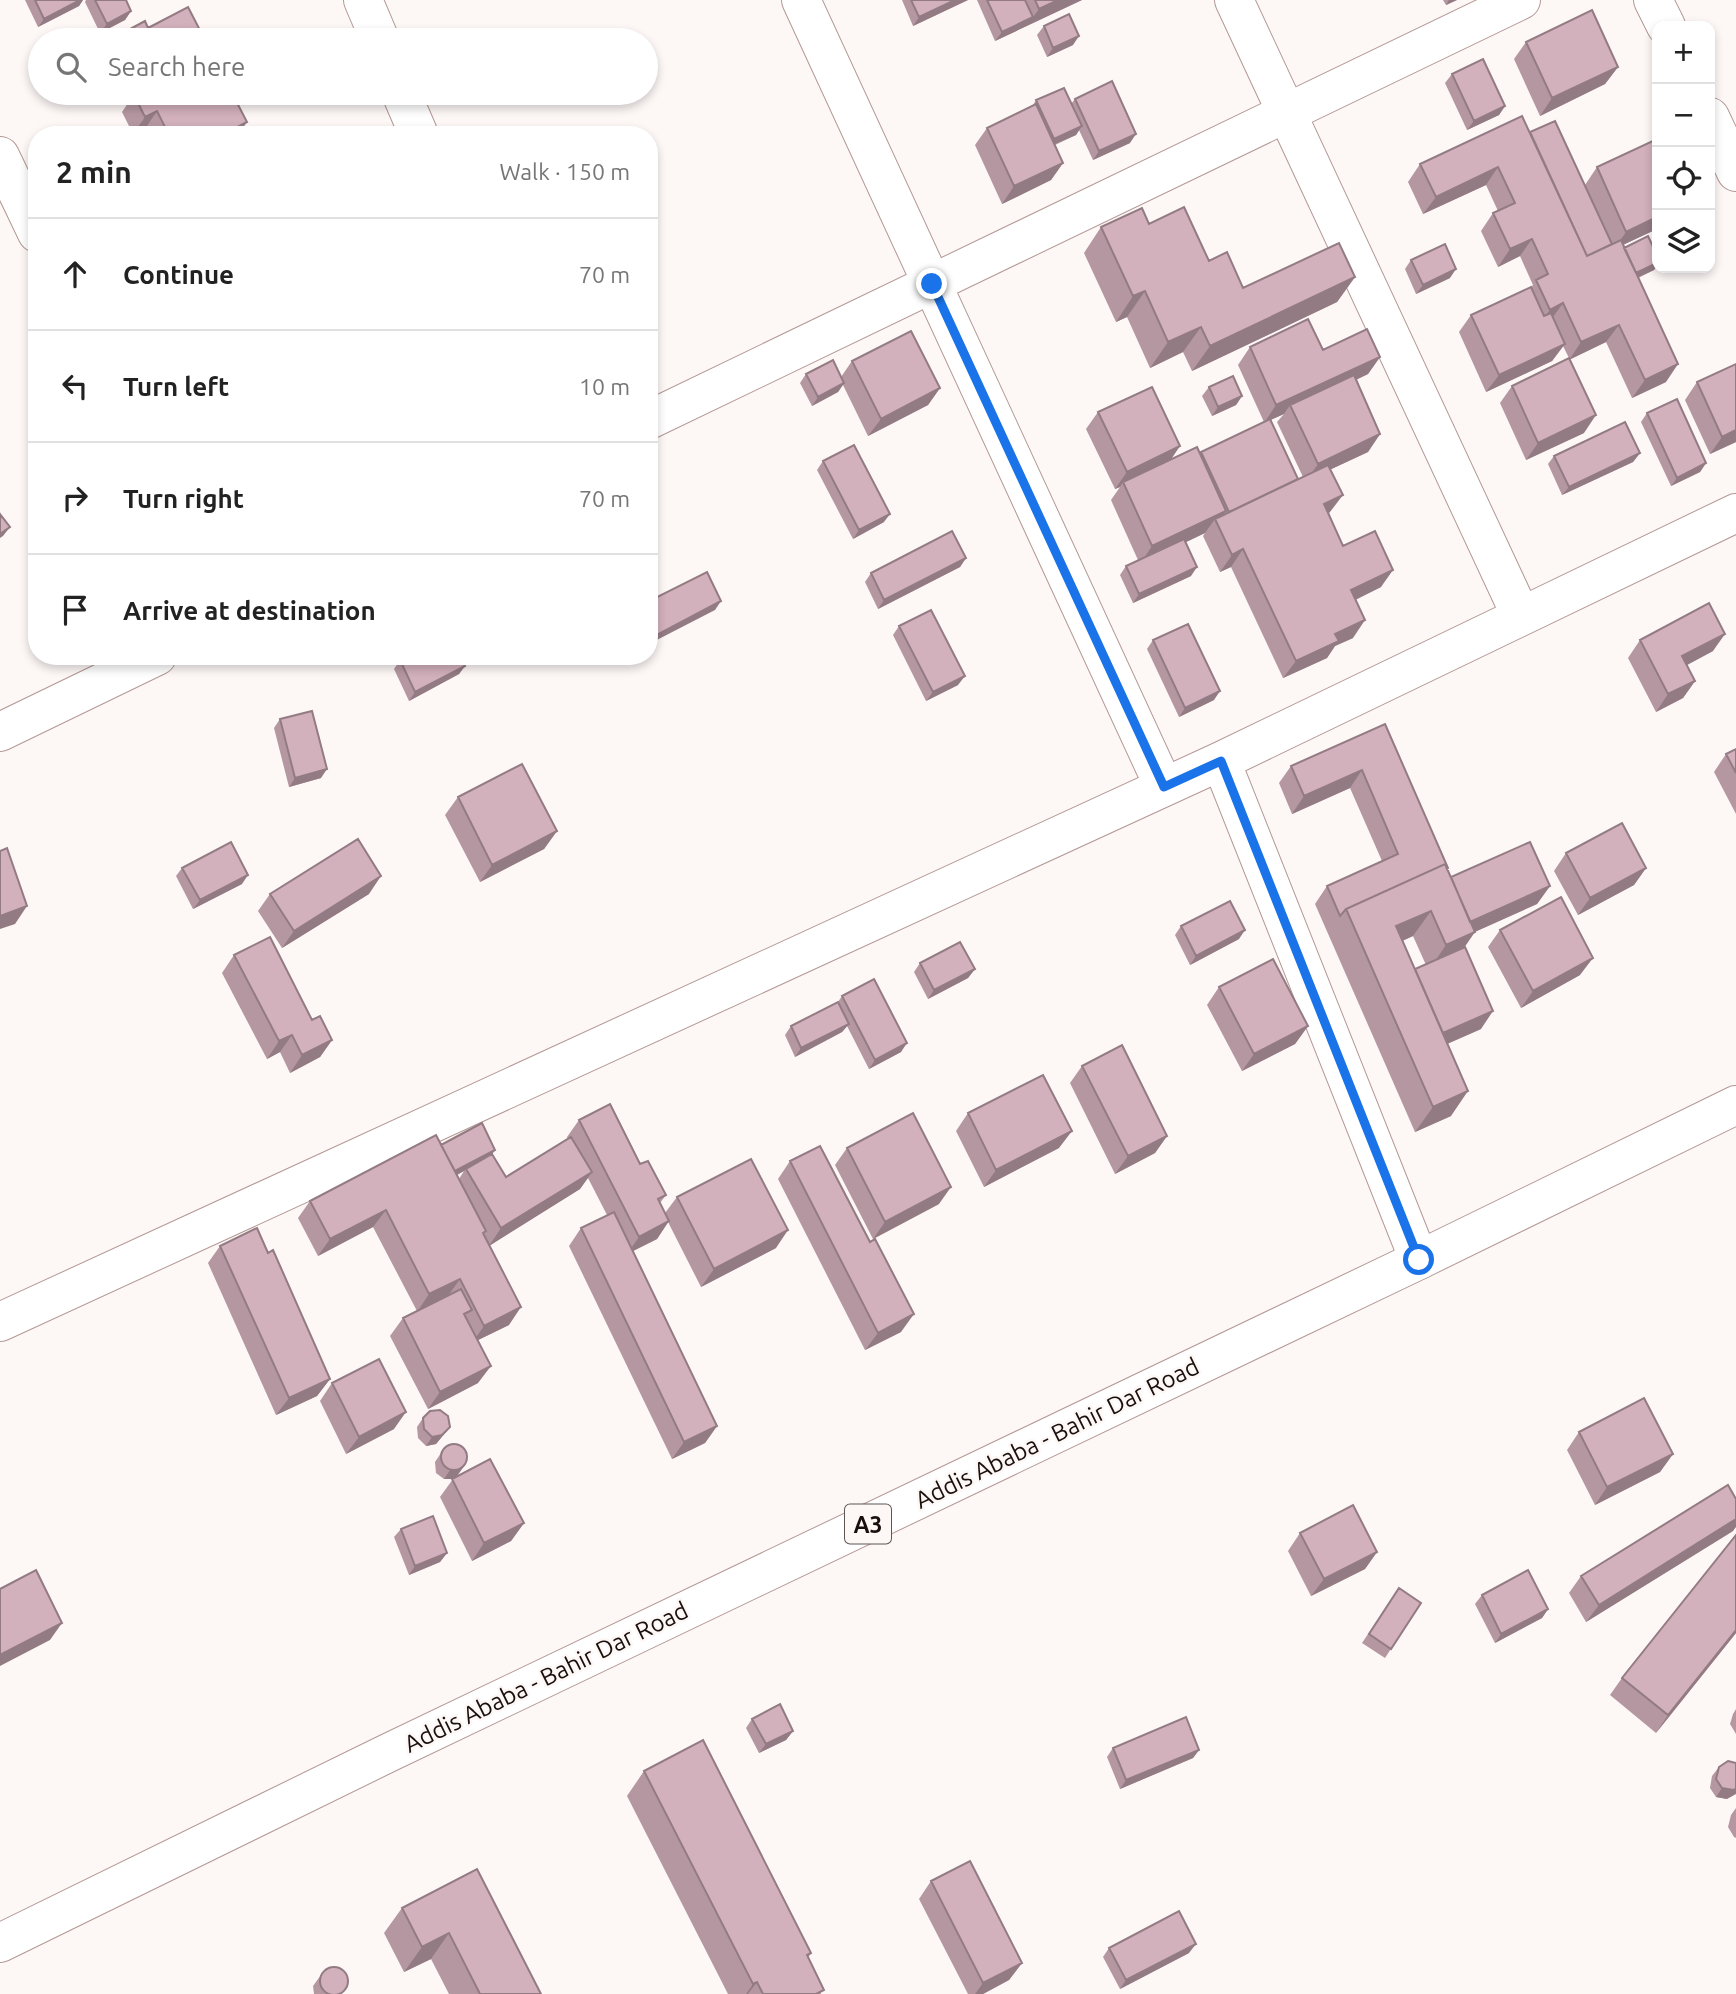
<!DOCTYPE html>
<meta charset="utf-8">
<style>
body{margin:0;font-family:Ubuntu,sans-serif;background:#f2f2f2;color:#222}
.controls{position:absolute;right:21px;top:21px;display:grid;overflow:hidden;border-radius:14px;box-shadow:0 4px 10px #0003}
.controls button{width:63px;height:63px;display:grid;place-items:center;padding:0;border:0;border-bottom:2px solid #e0e0e0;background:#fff;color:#222;font:35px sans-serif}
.stop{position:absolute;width:21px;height:21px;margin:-16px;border:5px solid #1a73e8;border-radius:50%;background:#fff}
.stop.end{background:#1a73e8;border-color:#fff;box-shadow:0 2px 7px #0008}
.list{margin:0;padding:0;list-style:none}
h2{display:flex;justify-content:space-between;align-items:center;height:91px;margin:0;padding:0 28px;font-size:30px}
h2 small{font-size:23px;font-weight:400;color:#767676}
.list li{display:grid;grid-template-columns:46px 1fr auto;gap:21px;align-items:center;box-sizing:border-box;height:112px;padding:0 28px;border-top:2px solid #e0e0e0}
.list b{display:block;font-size:26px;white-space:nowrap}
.list em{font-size:23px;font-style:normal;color:#767676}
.icon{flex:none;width:38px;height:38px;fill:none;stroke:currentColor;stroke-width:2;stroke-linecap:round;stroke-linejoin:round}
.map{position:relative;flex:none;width:1736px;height:1994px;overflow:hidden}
.search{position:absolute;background:#fff;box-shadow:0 4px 10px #0003;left:28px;top:28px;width:630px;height:77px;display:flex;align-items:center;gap:18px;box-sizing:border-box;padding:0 24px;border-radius:38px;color:#767676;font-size:26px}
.panel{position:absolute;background:#fff;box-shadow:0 4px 10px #0003;left:28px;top:126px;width:630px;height:539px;border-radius:28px}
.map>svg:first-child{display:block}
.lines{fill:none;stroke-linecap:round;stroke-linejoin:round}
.street-casing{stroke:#b39995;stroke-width:40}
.highway-casing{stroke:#b39995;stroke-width:40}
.street{stroke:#fff;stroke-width:38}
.highway{stroke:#fff;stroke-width:38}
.wall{fill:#b597a2;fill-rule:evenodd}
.shaded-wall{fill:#937b84}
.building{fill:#d2b0bc;stroke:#937b84;stroke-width:2}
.route{stroke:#1a73e8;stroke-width:9}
.labels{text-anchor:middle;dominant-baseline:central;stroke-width:5;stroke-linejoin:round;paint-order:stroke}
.shield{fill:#fdf7f6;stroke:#5d5554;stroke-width:2}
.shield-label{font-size:23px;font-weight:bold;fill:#19100e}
.street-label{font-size:24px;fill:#19100e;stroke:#fdf7f6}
</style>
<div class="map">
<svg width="1736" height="1994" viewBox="0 0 1736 1994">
<rect width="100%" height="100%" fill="#fdf7f6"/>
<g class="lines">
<g class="street-casing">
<path id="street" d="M363 0 380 40
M801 0 1164 787
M1234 0 1521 616
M1653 0 1666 26
M401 93 419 135
M1710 117 1736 172
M0 156 37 233
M649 420 1521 0
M0 732 157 656
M1221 761 1419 1260
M0 1322 1221 761 1736 513"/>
</g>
<g class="highway-casing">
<path id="highway" d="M0 1943 388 1753 1419 1260 1736 1105"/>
</g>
<use href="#street" class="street"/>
<use href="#highway" class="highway"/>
</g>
<path class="wall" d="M25 0H83L79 6 38 27Z
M86 0H126L131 11 125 20 100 33 85 2Z
M902 0H968L913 26Z
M977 0H1082L995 41Z
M1443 0H1457L1446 5Z
M1044 26 1073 45 1047 57 1037 35Z
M1526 42 1618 67 1605 84 1540 116 1514 59Z
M1452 74 1505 106 1499 115 1467 130 1445 83Z
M126 93H232L238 135H148L145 129 133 134 122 112 130 100Z
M1075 99 1130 143 1093 160 1079 130 1076 135 1055 145 1063 163 1051 180 1002 204 975 145 987 128 1033 105 1036 100 1071 104Z
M1530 132 1585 185 1597 167 1657 229 1623 245 1624 248 1657 255V266L1654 270 1638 278 1666 382 1632 398 1606 342 1570 359 1584 433 1526 460 1500 403 1512 386 1569 358 1563 346 1552 361 1486 392 1459 332 1471 315 1531 287 1533 285 1520 256 1498 267 1481 231 1493 213 1498 211 1486 185 1423 214 1408 182 1420 164Z
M1149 224 1209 261 1243 288 1355 277 1337 302 1192 371 1183 352 1150 368 1127 317 1116 322 1084 253 1101 227Z
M1411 260 1450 278 1416 294 1405 269Z
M1250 347 1323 350 1380 357 1368 374 1356 380 1380 434 1368 452 1331 469 1330 512 1329 513 1343 546 1381 587 1355 600 1353 638 1335 646 1327 658 1283 678 1231 567 1220 572 1203 536 1205 533 1186 542 1191 576 1133 603 1120 575 1126 566 1138 560 1111 500 1120 487 1115 489 1086 429 1098 412 1171 459 1199 454 1201 452 1264 422 1238 365ZM1284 414 1277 422 1303 477 1298 479 1270 420Z
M852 361 940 388 928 405 868 436 843 385 838 392 812 406 800 383 806 374 841 377Z
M1697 382 1736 442 1710 454 1685 400Z
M1209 387 1242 396 1236 405 1212 416 1202 396Z
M1647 413 1706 463 1700 472 1671 486 1641 422Z
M1640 453 1633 462 1562 495 1548 464 1554 456Z
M823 461 884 522 853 539 817 470Z
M37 464V486L28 474Z
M966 558 960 567 878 609 865 582 871 573Z
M899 626 958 685 926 701 893 635Z
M1153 640 1214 700 1179 717 1147 649Z
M1640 640 1713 651 1687 665 1695 681 1683 698 1656 712 1628 658Z
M400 660 465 666 459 674 409 701 394 669Z
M280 719 321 778 289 787 274 728Z
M1385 724 1448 868 1447 869 1451 877 1550 886 1537 904 1474 932 1464 947 1481 1029 1447 1044 1451 1116 1415 1132 1315 904 1327 886 1382 861 1350 788 1292 814 1279 783 1291 766ZM1413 936 1426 965 1415 969 1402 941Z
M1736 749V814L1714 772 1726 754Z
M458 797 557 831 544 849 480 882 445 815Z
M1566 853 1646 868 1634 885 1578 915 1554 871Z
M182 868 242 884 193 909 176 876Z
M270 894H369L282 948 258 911Z
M1181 926 1239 939 1190 965 1175 935Z
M1500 930 1580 975 1521 1008 1488 947Z
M234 955 312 1020 332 1040 320 1057 290 1073 280 1052 267 1059 222 973Z
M920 963 975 969 968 978 928 999 914 972Z
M1219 987 1308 1026 1295 1044 1242 1071 1207 1005Z
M842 996 901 1052 869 1069 847 1026 842 1032 795 1057 785 1035 791 1026 838 1002Z
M1082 1066 1167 1136 1155 1153 1115 1174 1070 1083Z
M968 1113 1059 1148 984 1187 956 1131Z
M579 1120 640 1164 666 1195 660 1203 665 1213 677 1197 776 1248 701 1287 668 1222 657 1239 633 1251 717 1426 705 1443 672 1459 569 1246 581 1228 607 1215 588 1178 580 1189 489 1246 509 1325 478 1340V1383L428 1409 390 1336 403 1318 417 1311 373 1227 318 1256 298 1218 310 1201 441 1145 492 1154 506 1177 568 1139 567 1137ZM464 1171 459 1179 457 1175Z
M847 1148 939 1204 873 1239 835 1165Z
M790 1161 901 1332 865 1350 778 1179Z
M220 1246 268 1253 330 1379 317 1396 276 1415 208 1263Z
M332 1383 394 1429 346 1454 320 1401Z
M423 1418 450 1427 436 1444 426 1446 418 1438 417 1427Z
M1579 1432 1673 1454 1660 1472 1595 1505 1567 1450Z
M441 1453 456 1477 524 1523 511 1541 472 1561 440 1497 453 1479H444L436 1473 435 1462Z
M401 1529 447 1553 440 1562 409 1575 394 1537Z
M1733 1531 1586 1622 1569 1593 1581 1576Z
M1300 1533 1377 1552 1365 1569 1311 1596 1288 1551Z
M1736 1535V1633L1656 1733 1610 1695 1622 1678Z
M1399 1588 1421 1603 1385 1658 1362 1643Z
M1482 1595 1548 1609 1542 1618 1495 1643 1475 1604Z
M1736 1709V1734L1730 1724 1733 1714Z
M752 1719 793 1731 786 1740 759 1753 746 1728Z
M1113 1748 1199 1750 1193 1758 1120 1789 1107 1757Z
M1719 1767 1727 1799 1716 1797 1710 1788 1712 1776Z
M644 1771 811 1953 808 1958 821 1994H728L627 1796Z
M1736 1808V1838L1734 1837 1728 1827 1731 1815Z
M477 1869 541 1994H449L431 1959 404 1972 384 1933 402 1908Z
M931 1881 1022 1963 1009 1980 983 1994H968L919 1899Z
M1109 1948 1189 1953 1120 1989 1103 1957Z
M326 1968 341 1994H314L313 1986Z"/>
<path class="shaded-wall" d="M80 0H83L79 6 38 27 44 19Z
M955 0H968L913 26 919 17Z
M1058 0H1082L995 41 1002 32 1033 17 1039 9Z
M1449 0H1457L1446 5Z
M131 11 125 20 100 33 107 24Z
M1079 36 1073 45 1047 57 1053 48Z
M1618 67 1605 84 1540 116 1552 98Z
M1505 106 1499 115 1467 130 1474 121Z
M157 111 145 129 133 134 145 117Z
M247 122 238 135H222Z
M1082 126 1076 135 1048 147 1054 139Z
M1136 134 1130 143 1093 160 1099 151Z
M1063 163 1051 180 1002 204 1014 186Z
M1498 167 1486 185 1423 214 1436 197Z
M1657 217V229L1614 249 1626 232Z
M1532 239 1520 256 1498 267 1510 249Z
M1657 263V266L1654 270 1628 282 1634 274Z
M1456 269 1450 278 1416 294 1423 285Z
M1355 277 1337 302 1192 371 1210 346Z
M1145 291 1127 317 1116 322 1133 296Z
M1563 303 1551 320 1537 327 1550 310Z
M1619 325 1606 342 1569 360 1581 342Z
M1201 327 1183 352 1150 368 1168 342Z
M1565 344 1552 361 1486 392 1499 375Z
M1380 357 1368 374 1292 410 1290 405 1284 414 1264 423 1276 405Z
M1678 364 1666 382 1632 398 1645 380Z
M844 383 838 392 812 406 818 397Z
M940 388 928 405 868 436 881 419Z
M1242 396 1236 405 1212 416 1218 407Z
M1596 415 1584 433 1526 460 1538 443Z
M1736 430V442L1710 454 1722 437Z
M1380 434 1368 452 1306 481 1318 464Z
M1180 446 1168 464 1123 482 1120 487 1115 489 1127 472Z
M1640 453 1633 462 1562 495 1569 487Z
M1706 463 1700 472 1671 486 1677 478Z
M1343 495 1330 512 1312 522 1324 504Z
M1226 511 1217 524 1215 519 1205 533 1140 564 1152 546Z
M890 514 884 522 853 539 859 530Z
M10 527 3 536 0 538V534Z
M1243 549 1231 567 1220 572 1232 555Z
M966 558 960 567 878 609 884 600Z
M1197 567 1191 576 1133 603 1139 594Z
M1393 570 1381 587 1339 608 1351 590Z
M721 601 715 610 649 644V642L653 637Z
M1365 620 1353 638 1335 646 1327 658 1283 678 1296 661 1335 634Z
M1725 634 1713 651 1670 674 1682 656Z
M465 666 459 674 409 701 415 692Z
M965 676 958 685 926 701 933 692Z
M1695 681 1683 698 1656 712 1668 694Z
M1220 691 1214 700 1179 717 1185 708Z
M327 769 321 778 289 787 295 778Z
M1362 770 1350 788 1292 814 1304 796Z
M557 831 544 849 480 882 492 865Z
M1646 868 1634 885 1578 915 1590 898Z
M248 875 242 884 193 909 200 900Z
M381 876 369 894 282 948 294 931Z
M1550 886 1537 904 1457 940 1469 922Z
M27 906 15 924 0 929V916Z
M1431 911 1413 936 1378 952 1396 926Z
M1245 930 1239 939 1190 965 1196 956Z
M1475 932 1457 958 1428 971 1446 945Z
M1593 958 1580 975 1521 1008 1533 991Z
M975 969 968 978 928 999 934 990Z
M1493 1011 1481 1029 1424 1054 1437 1036Z
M849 1024 842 1032 795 1057 801 1048Z
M1308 1026 1295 1044 1242 1071 1254 1054Z
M292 1035 280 1052 267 1059 279 1041Z
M332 1040 320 1057 290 1073 302 1055Z
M907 1043 901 1052 869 1069 875 1060Z
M1468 1091 1451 1116 1415 1132 1433 1107Z
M1072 1131 1059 1148 984 1187 996 1170Z
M1167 1136 1155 1153 1115 1174 1128 1156Z
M495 1150 489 1159 466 1169 464 1171 442 1183 448 1174Z
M592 1172 580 1189 489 1246 501 1228Z
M951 1187 939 1204 873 1239 885 1222Z
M386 1210 373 1227 318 1256 330 1239Z
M669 1221 657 1239 627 1254 639 1237Z
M788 1230 776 1248 701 1287 714 1269Z
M460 1279 448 1296 417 1312 429 1294Z
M521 1307 509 1325 472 1343 484 1326Z
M914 1314 901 1332 865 1350 878 1333Z
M491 1366 478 1383 428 1409 440 1392Z
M330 1379 317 1396 276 1415 289 1398Z
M406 1412 394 1429 346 1454 359 1437Z
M717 1426 705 1443 672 1459 684 1442Z
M450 1427 436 1444 426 1446 432 1437Z
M1673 1454 1660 1472 1595 1505 1607 1487Z
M467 1462 455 1479H444L450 1470Z
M1736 1519V1527L1733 1531 1586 1622 1599 1605Z
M524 1523 511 1541 472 1561 484 1543Z
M1377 1552 1365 1569 1311 1596 1324 1579Z
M447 1553 440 1562 409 1575 415 1566Z
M1548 1609 1542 1618 1495 1643 1501 1634Z
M62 1623 50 1640 0 1666V1655Z
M1736 1630V1633L1656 1733 1668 1715Z
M793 1731 786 1740 759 1753 766 1744Z
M1199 1750 1193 1758 1120 1789 1126 1780Z
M1722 1788 1736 1789V1794L1727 1799 1716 1797Z
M449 1933 431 1959 404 1972 422 1947Z
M1196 1944 1189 1953 1120 1989 1126 1980Z
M1022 1963 1009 1980 983 1994H975L983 1983Z
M757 1982 748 1994H746L753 1984Z"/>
<path class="building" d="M35 0H80L44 19Z
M95 0H126L131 11 107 24Z
M911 0H955L919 17Z
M987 0H1025L1033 17 1002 32Z
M1035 0H1058L1039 9Z
M188 7 205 40H121L119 35 145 21 148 28Z
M1592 10 1618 67 1552 98 1526 42Z
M1069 14 1079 36 1053 48 1044 26Z
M1483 59 1505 106 1474 121 1452 74Z
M1112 81 1136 134 1099 151 1075 99Z
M1064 88 1082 126 1054 139 1036 100Z
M138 93H232L247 122 222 135H169L157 111 145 117 134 95Z
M1036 104 1063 163 1014 186 987 128Z
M1522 116 1587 256 1621 240 1678 364 1645 380 1619 325 1581 342 1563 303 1550 310 1536 280 1548 274 1532 239 1510 249 1493 213 1515 203 1498 167 1436 197 1420 164Z
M1555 121 1612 244 1587 256 1530 132Z
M1657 139V217L1626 232 1597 167Z
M1184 207 1209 261 1227 252 1243 288 1339 243 1355 277 1210 346 1201 327 1168 342 1145 291 1133 296 1101 227 1142 208 1149 224Z
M1648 236 1657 255V263L1636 273 1624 248Z
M1445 244 1456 269 1423 285 1411 260Z
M1531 287 1544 316 1551 313 1565 344 1499 375 1471 315Z
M1308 319 1323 350 1367 329 1380 357 1276 405 1250 347Z
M911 331 940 388 881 419 852 361Z
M1569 358 1596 415 1538 443 1512 386Z
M833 360 844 383 818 397 806 374Z
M1736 364V430L1722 437 1697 382Z
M1354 375 1380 434 1318 464 1290 405Z
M1233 376 1242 396 1218 407 1209 387Z
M1152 387 1180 446 1127 472 1098 412Z
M1677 399 1706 463 1677 478 1647 413Z
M1270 419 1298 479 1229 512 1201 452Z
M1625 422 1640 453 1569 487 1554 456Z
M854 445 890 514 859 530 823 461Z
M1197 447 1226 511 1152 546 1123 482Z
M1328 465 1343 495 1324 504 1343 546 1375 531 1393 570 1351 590 1365 620 1335 634 1339 641 1296 661 1243 549 1232 555 1215 519Z
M0 514 10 527 0 534Z
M952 531 966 558 884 600 871 573Z
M1184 539 1197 567 1139 594 1126 566Z
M707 572 721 601 653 637 649 631V601Z
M1709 603 1725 634 1682 656 1695 681 1668 694 1640 640Z
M931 610 965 676 933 692 899 626Z
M1188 624 1220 691 1185 708 1153 640Z
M408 656H460L465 666 415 692 400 660Z
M312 711 327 769 295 778 280 719Z
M1385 724 1448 868 1447 869 1445 864 1346 909 1340 916 1327 886 1398 854 1362 770 1304 796 1291 766Z
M1736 749V773L1726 754Z
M522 764 557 831 492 865 458 797Z
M1622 823 1646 868 1590 898 1566 853Z
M358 839 381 876 294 931 270 894Z
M231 842 248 875 200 900 182 868Z
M1530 842 1550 886 1470 922 1451 877Z
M7 848 27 906 0 916V851Z
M1445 864 1475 932 1446 945 1431 911 1396 926 1468 1091 1433 1107 1346 909Z
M1561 897 1593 958 1533 991 1500 930Z
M1230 901 1245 930 1196 956 1181 926Z
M270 937 312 1020 320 1016 332 1040 302 1055 292 1035 279 1041 234 955Z
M960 942 975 969 934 990 920 963Z
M1465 947 1493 1011 1443 1033 1415 969Z
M1273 959 1308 1026 1254 1054 1219 987Z
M874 979 907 1043 875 1060 842 996Z
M838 1002 849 1024 801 1048 791 1026Z
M1122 1045 1167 1136 1128 1156 1082 1066Z
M1043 1075 1072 1131 996 1170 968 1113Z
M610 1104 640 1164 648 1161 666 1195 658 1199 669 1221 639 1237 579 1120Z
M913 1113 951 1187 885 1222 847 1148Z
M482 1123 495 1150 455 1171 441 1145Z
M436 1135 486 1231 483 1233 521 1307 484 1326 460 1279 429 1294 386 1210 330 1239 310 1201Z
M571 1137 592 1172 501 1228 466 1169 492 1154 506 1177Z
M820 1146 870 1242 875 1239 914 1314 878 1333 790 1161Z
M751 1159 788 1230 714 1269 677 1197Z
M614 1212 717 1426 684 1442 581 1228Z
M257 1228 268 1253 273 1250 330 1379 289 1398 220 1246Z
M461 1289 472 1310 464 1314 491 1366 440 1392 403 1318Z
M379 1359 406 1412 359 1437 332 1383Z
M1644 1398 1673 1454 1607 1487 1579 1432Z
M440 1410 448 1416 450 1427 442 1435 432 1437 424 1429 423 1418 430 1411Z
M441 1457a13 13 0 1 1 26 0a13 13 0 1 1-26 0Z
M490 1459 524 1523 484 1543 452 1479Z
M1728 1485 1736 1499V1519L1599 1605 1581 1576Z
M1353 1505 1377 1552 1324 1579 1300 1533Z
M433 1516 447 1553 415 1566 401 1529Z
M1736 1535V1630L1668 1715 1622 1678Z
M36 1570 62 1623 0 1655V1589Z
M1528 1570 1548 1609 1501 1634 1482 1595Z
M1399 1588 1421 1603 1391 1649 1369 1634Z
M780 1704 793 1731 766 1744 752 1719Z
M1186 1717 1199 1750 1126 1780 1113 1748Z
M703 1740 811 1953 807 1955 824 1990 816 1994H763L757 1982 753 1984 644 1771Z
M1728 1761 1736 1763V1789L1733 1790 1722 1788 1716 1779 1719 1767Z
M970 1861 1022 1963 983 1983 931 1881Z
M477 1869 541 1994H480L449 1933 422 1947 402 1908Z
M1179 1911 1196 1944 1126 1980 1109 1948Z
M320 1981a14 14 0 1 1 28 0a14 14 0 1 1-28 0Z"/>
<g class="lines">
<path class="route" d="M932 284 1164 787 1221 761 1419 1260"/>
</g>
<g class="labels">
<rect class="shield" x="845" y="1504.5" width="46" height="39" rx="5"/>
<g class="shield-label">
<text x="868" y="1524">A3</text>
</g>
<g class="street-label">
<text transform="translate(1057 1433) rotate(-26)">Addis Ababa - Bahir Dar Road</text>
<text transform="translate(546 1677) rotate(-26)">Addis Ababa - Bahir Dar Road</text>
</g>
</g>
</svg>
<div class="controls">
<button>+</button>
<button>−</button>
<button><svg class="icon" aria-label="locate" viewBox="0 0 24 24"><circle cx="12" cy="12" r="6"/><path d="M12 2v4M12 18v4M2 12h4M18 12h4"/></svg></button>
<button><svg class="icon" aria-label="layers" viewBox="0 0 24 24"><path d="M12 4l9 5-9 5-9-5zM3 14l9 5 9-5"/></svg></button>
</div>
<div class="stop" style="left:1419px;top:1260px"></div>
<div class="stop end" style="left:932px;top:284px"></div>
<div class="search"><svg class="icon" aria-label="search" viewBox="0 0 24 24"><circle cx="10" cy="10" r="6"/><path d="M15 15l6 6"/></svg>Search here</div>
<section class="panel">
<h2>2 min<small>Walk · 150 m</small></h2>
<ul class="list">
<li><svg class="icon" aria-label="ahead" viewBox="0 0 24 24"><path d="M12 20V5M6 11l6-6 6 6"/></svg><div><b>Continue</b></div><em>70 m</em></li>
<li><svg class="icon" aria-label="left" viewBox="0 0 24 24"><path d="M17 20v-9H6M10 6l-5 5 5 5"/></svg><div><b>Turn left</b></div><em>10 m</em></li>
<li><svg class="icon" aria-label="right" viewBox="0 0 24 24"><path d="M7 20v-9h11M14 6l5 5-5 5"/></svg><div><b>Turn right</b></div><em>70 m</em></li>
<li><svg class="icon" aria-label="arrive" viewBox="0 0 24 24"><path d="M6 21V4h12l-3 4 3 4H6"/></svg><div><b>Arrive at destination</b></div></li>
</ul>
</section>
</div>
